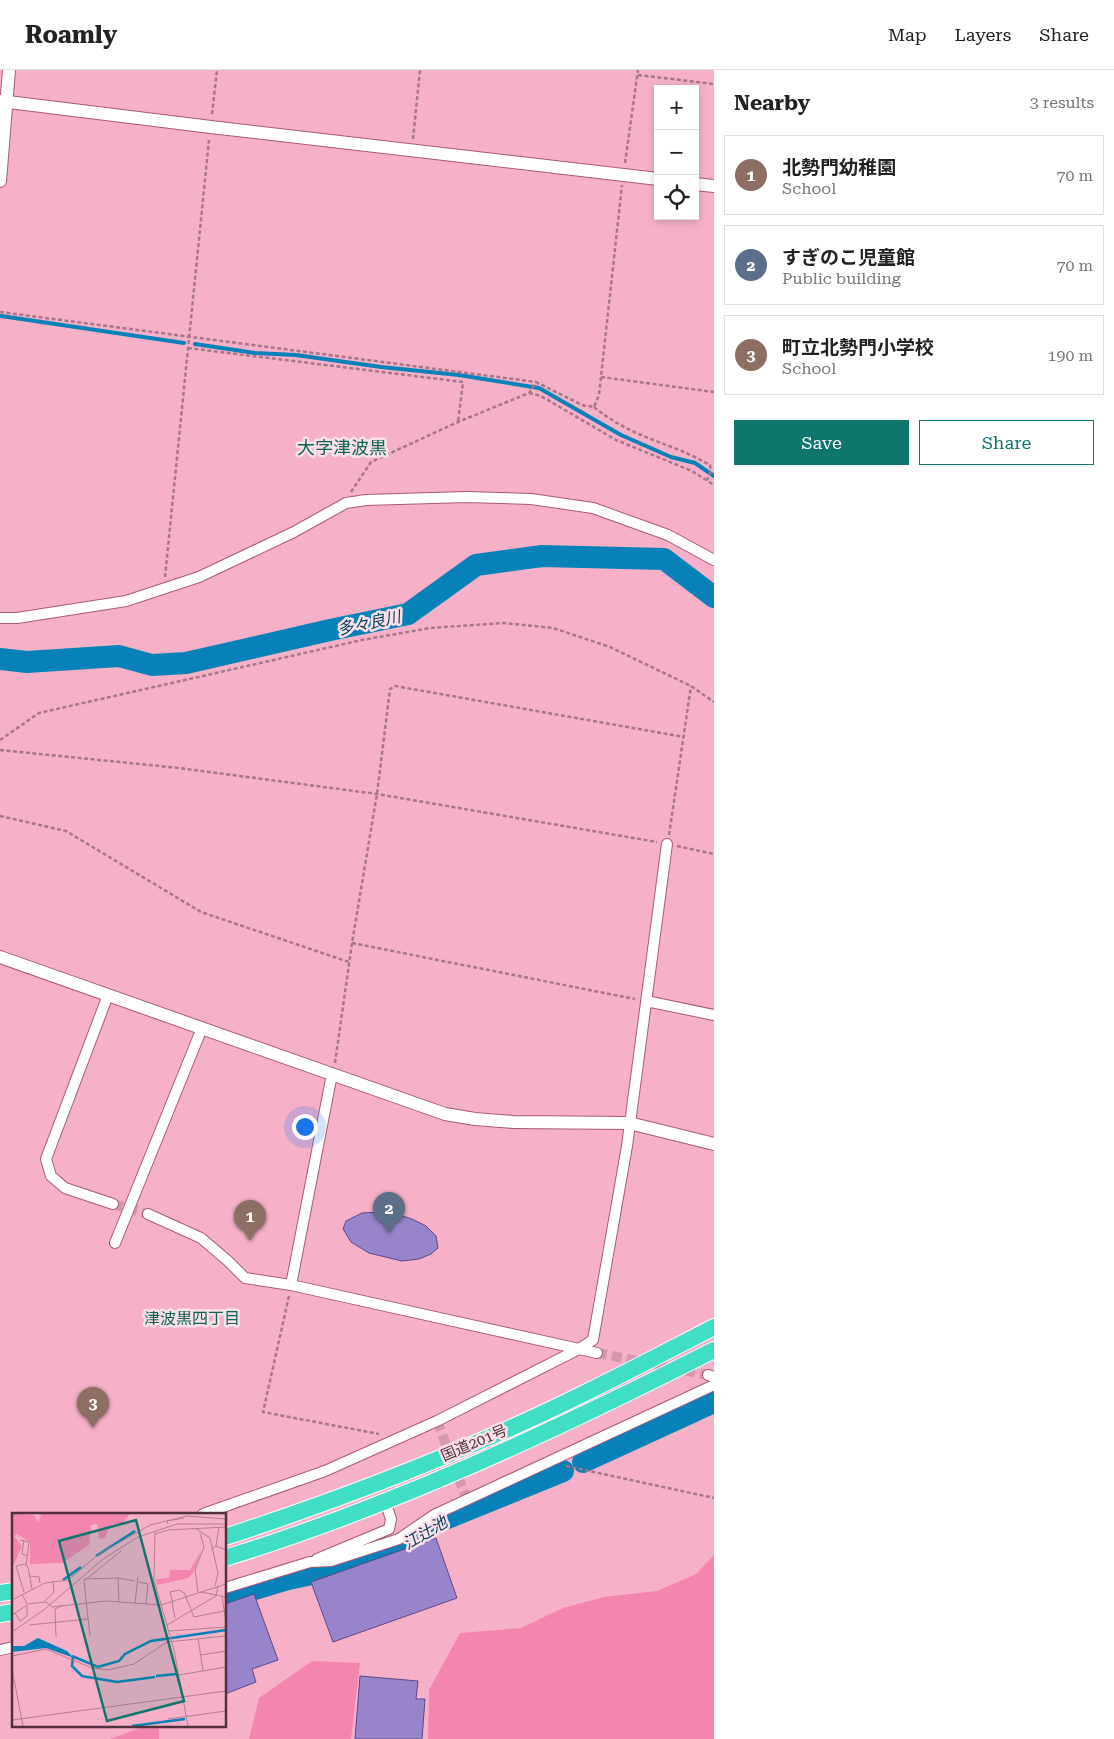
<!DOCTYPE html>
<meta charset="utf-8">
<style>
body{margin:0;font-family:"Roboto Serif","Noto Sans JP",serif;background:#f6f6f6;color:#222}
.controls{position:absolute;right:15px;top:15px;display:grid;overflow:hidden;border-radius:0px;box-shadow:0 2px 8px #0003}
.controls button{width:45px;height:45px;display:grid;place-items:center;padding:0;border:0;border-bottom:1px solid #e0e0e0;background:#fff;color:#222;font:25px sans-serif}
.you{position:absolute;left:304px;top:1056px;width:18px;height:18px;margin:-12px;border:4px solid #fff;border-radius:50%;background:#1a73e8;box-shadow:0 0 0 8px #1a73e833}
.badge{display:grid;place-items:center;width:32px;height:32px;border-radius:50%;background:#0f766e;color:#fff;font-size:16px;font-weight:700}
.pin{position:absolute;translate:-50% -41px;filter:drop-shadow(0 1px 2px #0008)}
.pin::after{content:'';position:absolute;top:26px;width:18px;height:15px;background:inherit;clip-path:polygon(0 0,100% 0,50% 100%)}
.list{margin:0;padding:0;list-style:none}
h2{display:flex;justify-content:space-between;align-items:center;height:65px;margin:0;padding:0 20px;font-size:21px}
h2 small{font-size:16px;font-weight:400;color:#767676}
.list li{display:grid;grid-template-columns:32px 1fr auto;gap:15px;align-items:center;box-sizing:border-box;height:80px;margin:0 10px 10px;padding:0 10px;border:1px solid #e0e0e0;border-radius:0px}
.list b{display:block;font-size:19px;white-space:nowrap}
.list p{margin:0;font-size:16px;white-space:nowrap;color:#767676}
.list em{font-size:16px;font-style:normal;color:#767676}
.actions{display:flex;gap:10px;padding:15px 20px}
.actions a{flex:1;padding:11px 0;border:1px solid #0f766e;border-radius:0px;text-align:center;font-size:18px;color:#0f766e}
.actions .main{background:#0f766e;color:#fff}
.icon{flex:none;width:28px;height:28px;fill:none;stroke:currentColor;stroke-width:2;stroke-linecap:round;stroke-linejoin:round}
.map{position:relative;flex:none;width:714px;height:1669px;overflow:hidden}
header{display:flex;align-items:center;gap:30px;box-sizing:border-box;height:70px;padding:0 25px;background:#fff;border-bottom:1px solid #e0e0e0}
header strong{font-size:24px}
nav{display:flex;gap:28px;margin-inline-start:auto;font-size:18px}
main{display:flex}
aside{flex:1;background:#fff}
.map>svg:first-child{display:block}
.green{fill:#f485af}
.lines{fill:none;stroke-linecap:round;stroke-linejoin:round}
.stream{stroke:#0682b8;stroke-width:4}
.river{stroke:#0682b8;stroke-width:22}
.building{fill:#9884cb;stroke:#5b4688}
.minor-tunnel{stroke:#d597ad;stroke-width:10;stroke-dasharray:10 5;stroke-linecap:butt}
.minor-casing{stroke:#a75a78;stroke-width:12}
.tertiary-casing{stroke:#a75a78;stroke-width:14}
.trunk-casing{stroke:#fff;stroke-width:18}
.path{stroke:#a97588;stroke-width:2.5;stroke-dasharray:4 2.5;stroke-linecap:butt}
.minor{stroke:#fff;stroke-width:10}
.tertiary{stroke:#fff;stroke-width:12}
.trunk{stroke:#40dec4;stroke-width:16}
.labels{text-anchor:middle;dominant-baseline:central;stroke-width:5;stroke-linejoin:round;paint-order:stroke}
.street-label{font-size:15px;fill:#52303d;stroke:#fbe0e9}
.water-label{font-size:16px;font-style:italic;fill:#003c58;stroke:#fbe0e9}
.neighbourhood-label{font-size:16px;fill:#0d6454;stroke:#fbe0e9}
.quarter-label{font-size:18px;fill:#0d6454;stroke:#fbe0e9}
.inset-river{fill:none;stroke:#0682b8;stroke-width:2.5}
.inset-road{fill:none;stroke:#b47d91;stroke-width:1}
.view{fill:#0f766e;fill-opacity:0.15;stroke:#0f766e;stroke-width:2.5}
.inset-edge{fill:none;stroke:#52303d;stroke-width:2.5}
</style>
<header>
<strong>Roamly</strong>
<nav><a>Map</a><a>Layers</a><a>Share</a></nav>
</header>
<main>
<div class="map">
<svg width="714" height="1669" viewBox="0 0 714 1669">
<rect width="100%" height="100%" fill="#f6b1c9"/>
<path class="green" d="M714 1485V1669H428L429 1620 460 1563 521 1558 563 1538 604 1527 657 1521 696 1504Z
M312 1591 360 1593 351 1669H249L259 1628Z
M148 1655H159V1669H110Z"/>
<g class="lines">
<path class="stream" d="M1 246 184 273
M195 274 255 283 296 285 381 297 459 305 539 318 621 365 671 387 695 393 714 406"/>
<path class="river" d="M0 589 27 592 119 586 152 595 186 593 330 560 408 544 476 495 542 486 664 489 714 527
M583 1392 714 1332
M225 1528 288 1509 341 1498 403 1477 435 1453 563 1401"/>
</g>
<path class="building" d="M379 1142 396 1144 412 1149 426 1156 436 1166 438 1178 431 1184 419 1189 402 1191 369 1183 351 1172 343 1159 346 1151 362 1143Z
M436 1468 457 1528 333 1572 311 1512Z
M254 1524 278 1590 252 1599 256 1612 225 1624V1534Z
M360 1606 418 1611 416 1629H425L422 1669H355Z"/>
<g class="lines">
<path class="minor-tunnel" d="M113 1134 148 1144
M597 1283 708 1305
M437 1351 467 1430"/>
<g class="minor-casing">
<path id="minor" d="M0 548H17L126 531 199 507 294 462 346 433 366 430 466 427 531 429 593 438 668 465 714 490
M108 925 46 1089 51 1106 65 1118 113 1134
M646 931 714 945
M332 1004 291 1215 597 1283
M148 1144 201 1168 228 1191 245 1208 291 1215
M115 1173 202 958
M708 1305 714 1307
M203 1444 325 1401 437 1351 579 1279 593 1270 627 1076 667 774
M317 1489 389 1459 391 1449 385 1431
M225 1518 310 1492 331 1491 399 1469 434 1445 714 1315
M0 1580 14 1577"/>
</g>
<g class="tertiary-casing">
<path id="tertiary" d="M0 31 211 57 658 109
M0 111 9 0
M695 114 714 116
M0 887 445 1044 475 1049 513 1052 629 1053 714 1074"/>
</g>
<g class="trunk-casing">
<path id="trunk" d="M225 1467C317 1437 408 1403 497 1364 571 1332 642 1294 714 1257
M225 1488C394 1436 556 1360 714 1280
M0 1523 14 1521
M0 1544 14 1542"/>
</g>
<path class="path" d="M638 5 714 14
M212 44 217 0
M413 69 420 0
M625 93 638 0
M0 242 536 312
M188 278 463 312 458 352
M601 307 714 322
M529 323 541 326 616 370 692 401 714 415
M594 337C622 360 649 368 682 381 691 385 701 390 710 395L711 401 707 410
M351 422 371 392 458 352 529 323 536 312 582 335 594 337 599 325 622 115
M165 507 209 70
M0 670 39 643 362 570 430 558 504 553 553 558 610 577 691 616 714 632
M0 680 179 698 377 724 657 772
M0 746 66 761 201 842 349 892
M669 765 691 616
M677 776 714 784
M352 873 635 929
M335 993 352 873 377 724 390 619 395 616 684 667
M289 1226 263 1342 379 1364
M566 1396 714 1428"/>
<use href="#minor" class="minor"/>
<use href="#tertiary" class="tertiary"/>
<use href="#trunk" class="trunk"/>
</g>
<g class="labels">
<g class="street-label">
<text transform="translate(474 1373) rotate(-23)">国道201号</text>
</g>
<g class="water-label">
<text transform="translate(369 553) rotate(-12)">多々良川</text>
<text transform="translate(425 1463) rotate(-31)">江辻池</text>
</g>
<g class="neighbourhood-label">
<text x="192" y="1248">津波黒四丁目</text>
</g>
<g class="quarter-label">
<text x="342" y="377">大字津波黒</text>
</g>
</g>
<g transform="translate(12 1443)">
<rect width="214" height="214" fill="#f6b1c9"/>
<path d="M0 0 22 2 26 9 30 0H119L107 14 101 11 97 14 93 25 87 26 85 11 79 12 77 32 50 50 18 51V29L5 21 2 23 10 33 0 56ZM190 36 181 60 176 65 145 72 144 66 157 65 158 57H178Z" fill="#f485af"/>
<path d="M26 125 55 138 62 145 34 135 0 139V133H12Z" fill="#0682b8"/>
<path class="inset-river" d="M84 43 123 18M51 67 69 54M60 143 86 154 107 148 113 141 139 128 214 117M61 144 60 153 70 163 105 169 143 164M144 163 165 161M120 213 173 206"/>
<path class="inset-road" d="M156 11 155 8 172 5M183 15 198 25 206 60 203 73M143 19 142 67 162 137 176 213M143 21 156 17 214 14M8 27 17 29 14 53M12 27 10 41 16 43M204 33 207 14M199 36 204 33 214 37M18 63 27 64 28 70M106 65 123 68M72 66 106 65 107 88M56 67 87 41 138 12 175 3 214 6M127 69 136 71 134 91M12 79 4 53 13 51 16 54 20 76M186 79 183 57 192 34 188 20M189 79 214 84M10 81 15 91 34 89 40 94 94 88 149 92 214 71M173 82 182 104 212 98M210 83 214 110M0 87 33 70 57 67M33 88 42 79 41 68M123 90 126 64M160 90 163 105M161 90 158 79 168 77 174 82M3 100 8 108 15 103V93M0 102 15 92M17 112 76 106M155 112 204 83 206 73M157 118 214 114M0 119 33 96 91 46 126 24 165 11H214M78 123 72 68 109 38M44 124 43 96 51 92M186 125 191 158M188 142 214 138M0 143 34 136 80 155 96 157 122 151 155 129 214 123M0 156 11 213M167 162 214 154M156 206 214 198M0 207 214 178"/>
<path class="view" d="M124 7 172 188 95 208 47 28Z"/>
<rect width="214" height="214" class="inset-edge"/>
</g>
</svg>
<div class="controls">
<button>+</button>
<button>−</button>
<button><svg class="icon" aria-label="locate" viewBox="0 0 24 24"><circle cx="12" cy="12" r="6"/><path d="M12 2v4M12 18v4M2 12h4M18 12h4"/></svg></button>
</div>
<div class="you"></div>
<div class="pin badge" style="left:250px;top:1171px;background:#8d6e63">1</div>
<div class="pin badge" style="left:389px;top:1163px;background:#5c6f8a">2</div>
<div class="pin badge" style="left:93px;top:1358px;background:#8d6e63">3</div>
</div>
<aside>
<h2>Nearby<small>3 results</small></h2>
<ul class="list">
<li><span class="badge" style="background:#8d6e63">1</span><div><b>北勢門幼稚園</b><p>School</p></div><em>70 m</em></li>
<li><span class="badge" style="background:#5c6f8a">2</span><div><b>すぎのこ児童館</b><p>Public building</p></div><em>70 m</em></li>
<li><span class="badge" style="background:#8d6e63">3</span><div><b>町立北勢門小学校</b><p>School</p></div><em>190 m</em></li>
</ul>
<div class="actions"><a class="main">Save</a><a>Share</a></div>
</aside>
</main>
